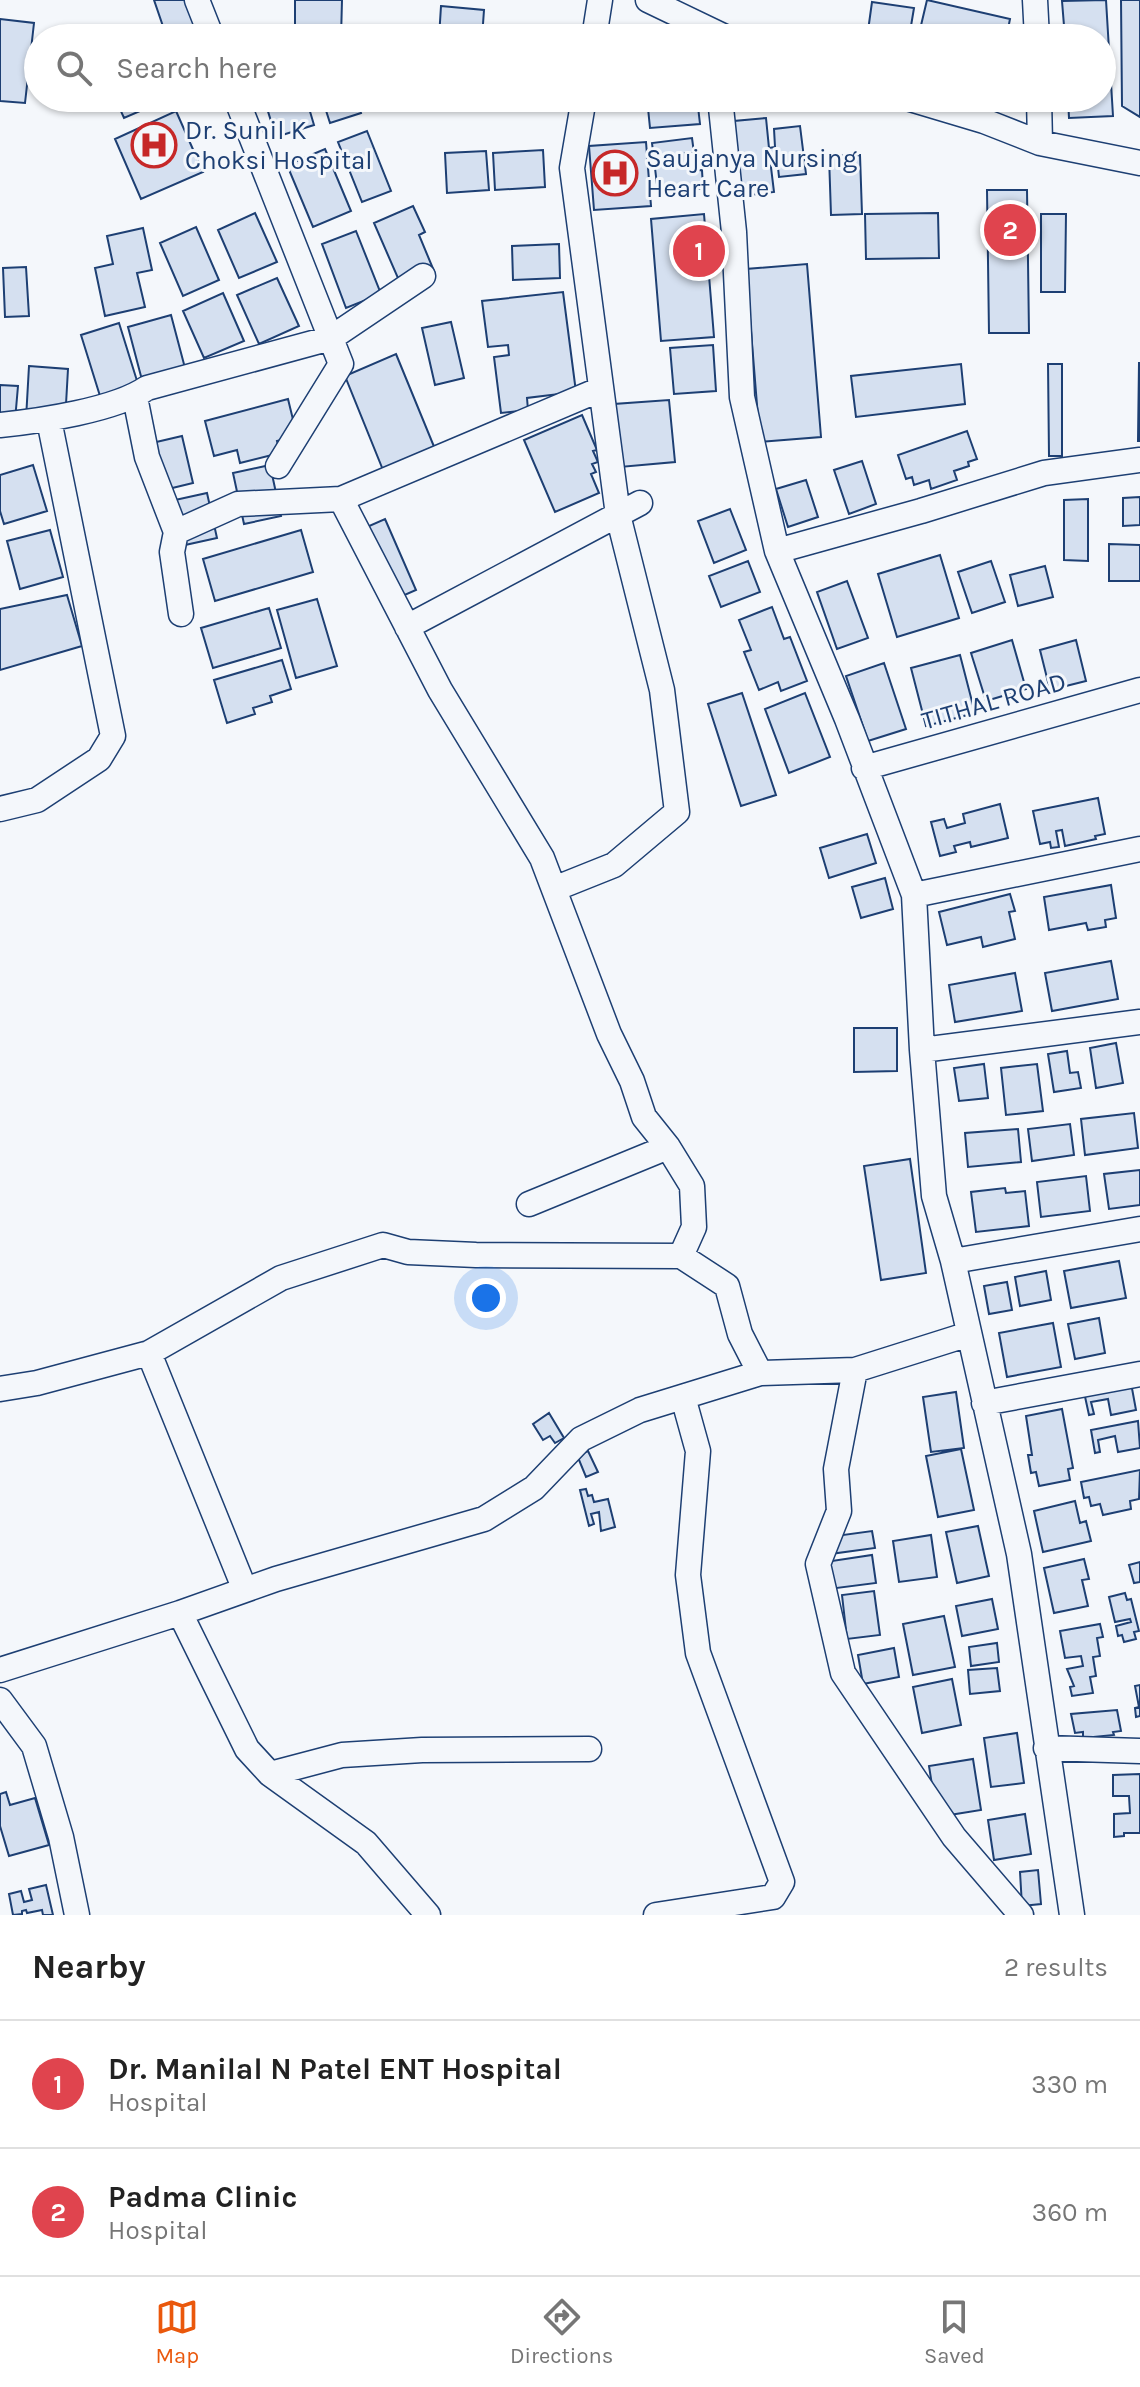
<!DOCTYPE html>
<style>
body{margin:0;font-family:Karla,sans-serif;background:#f6f6f6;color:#222}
.you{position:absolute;left:486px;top:1298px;width:28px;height:28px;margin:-20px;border:6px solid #fff;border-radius:50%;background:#1a73e8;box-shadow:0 0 0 12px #1a73e833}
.badge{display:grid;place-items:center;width:52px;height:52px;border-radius:50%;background:#ea580c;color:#fff;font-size:26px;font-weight:700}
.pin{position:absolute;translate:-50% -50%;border:4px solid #fff;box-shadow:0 2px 8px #0006}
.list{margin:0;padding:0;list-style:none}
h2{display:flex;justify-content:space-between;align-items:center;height:104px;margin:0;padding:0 32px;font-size:34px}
h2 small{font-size:26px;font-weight:400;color:#767676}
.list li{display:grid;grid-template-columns:52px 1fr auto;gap:24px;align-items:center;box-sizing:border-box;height:128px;padding:0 32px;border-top:2px solid #e0e0e0}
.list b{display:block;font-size:30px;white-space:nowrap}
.list p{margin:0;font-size:26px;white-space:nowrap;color:#767676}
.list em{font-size:26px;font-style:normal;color:#767676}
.icon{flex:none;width:44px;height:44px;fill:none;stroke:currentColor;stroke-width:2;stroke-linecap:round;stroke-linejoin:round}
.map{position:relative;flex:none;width:1140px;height:1915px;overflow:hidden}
.search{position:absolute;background:#fff;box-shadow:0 2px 6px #0004;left:24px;right:24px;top:24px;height:88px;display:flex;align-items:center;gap:20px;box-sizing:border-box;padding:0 28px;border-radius:44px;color:#767676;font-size:30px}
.sheet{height:360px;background:#fff}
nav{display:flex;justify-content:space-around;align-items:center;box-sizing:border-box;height:112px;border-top:2px solid #e0e0e0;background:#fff;font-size:22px;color:#767676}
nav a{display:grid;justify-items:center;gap:4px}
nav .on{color:#ea580c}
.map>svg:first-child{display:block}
.building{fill:#d5e0f0;stroke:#1d3f73;stroke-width:2}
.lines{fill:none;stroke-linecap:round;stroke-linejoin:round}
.minor-casing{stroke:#1d3f73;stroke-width:27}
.minor{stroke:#f4f7fb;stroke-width:24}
.labels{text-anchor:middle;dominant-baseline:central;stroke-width:6;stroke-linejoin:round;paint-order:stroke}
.poi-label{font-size:26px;fill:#1d3f73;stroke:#f4f7fb;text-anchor:start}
.street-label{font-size:26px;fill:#1d3f73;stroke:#f4f7fb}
</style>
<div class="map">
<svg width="1140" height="1915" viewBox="0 0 1140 1915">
<rect width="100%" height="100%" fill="#f4f7fb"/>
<path class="building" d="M154 0H187L198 34 188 38H167Z
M295 0H342L341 38H304L295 24Z
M927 0 1010 19 1007 34 998 32 997 38H918Z
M1106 0 1113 116 1069 118 1068 98H1102V38H1065L1062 1Z
M1121 0H1140V117L1122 106Z
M872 2 914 8 909 38H867Z
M441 6 484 10 482 38H439Z
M0 19 34 23 25 103 0 101Z
M160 29 164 38H139Z
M115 98H170L124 118Z
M286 98H306L314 125 276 137 266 105Z
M322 98H356L361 113 330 123Z
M647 98H697L700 124 650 128Z
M176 111 203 172 141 199 115 139Z
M766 118 769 148 775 147 774 129 800 126 806 174 779 177 777 158 770 159 774 192 742 196 734 121Z
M367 131 391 191 362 202 338 142Z
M692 138 694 153H685L686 163H691V171L702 170 703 188 658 193 652 143Z
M646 142 651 206 594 210 589 146Z
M325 149 351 211 313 227 287 165Z
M543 150 545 187 495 190 493 153Z
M486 151 489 190 447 193 445 153Z
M860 155 862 214 831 215 829 156Z
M987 190H1027L1029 333H989Z
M413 206 425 232 419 235 434 271 401 285 374 223Z
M255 213 277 262 239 278 218 230Z
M938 213 939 258 866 259 865 214Z
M704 214 714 337 661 341 651 219Z
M1041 214H1066L1065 292H1041Z
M196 227 219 280 183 296 160 243Z
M143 228 152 270 137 273 145 307 105 316 95 268 113 264 107 236Z
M356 231 381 294 346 308 322 244Z
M559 244 560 278 513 280 512 246Z
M807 264 821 437 760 442 746 269Z
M26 267 29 316 5 317 3 268Z
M277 278 299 326 259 344 237 295Z
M563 292 576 392 527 398 528 410 501 413 494 357 509 355 508 345 488 347 482 301Z
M223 293 244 341 204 358 183 311Z
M171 315 185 368 142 380 128 327Z
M451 322 464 378 435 385 422 328Z
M119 323 138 384 100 396 81 335Z
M713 345 716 391 674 394 670 348Z
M396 354 435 449 383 470 345 376Z
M1139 363H1140V441H1138Z
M961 364 965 404 856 417 851 376Z
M1048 364H1062V456H1049Z
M29 366 68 369 65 422 26 419Z
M0 385 18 386 14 432 0 431Z
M288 399 297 436 277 441 280 453 240 463 237 450 214 456 205 421Z
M669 400 675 462 620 467 614 404Z
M582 415 597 450 593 451 598 462 592 464 596 472 591 474 599 493 555 512 524 440Z
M967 431 977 459 968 462 969 466 954 471 957 480 931 489 929 480 914 485 912 477 906 479 898 455Z
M182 436 193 483 164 490 152 443Z
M862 461 876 504 849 514 834 470Z
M33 465 47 511 4 524 0 511V475Z
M270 465 281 516 244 524 233 473Z
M806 480 818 517 788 527 776 489Z
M207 493 217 538 185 545 175 500Z
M1140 497V525L1123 526V498Z
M1088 499V561L1064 560V500Z
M730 509 746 550 714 563 698 521Z
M385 519 416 590 391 601 360 530Z
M50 530 63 577 20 589 7 541Z
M301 530 313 572 215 601 203 559Z
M1109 544 1140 545V581H1109Z
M940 555 959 618 897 637 878 574Z
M748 561 760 592 721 607 709 576Z
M991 561 1005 602 972 613 958 572Z
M1045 566 1053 597 1018 606 1010 575Z
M847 581 868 638 837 649 817 592Z
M67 595 82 646 0 670V609Z
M317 599 337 666 296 678 277 610Z
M772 607 784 639 790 637 807 681 781 691 778 682 759 690 744 652 751 650 739 620Z
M269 608 281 648 213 668 201 628Z
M1012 640 1026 689 986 701 971 653Z
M1076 640 1086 681 1050 690 1040 650Z
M960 655 975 713 926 726 911 668Z
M282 660 291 689 270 696 272 702 253 708 255 714 227 723 214 680Z
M884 663 906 729 868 741 846 676Z
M742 693 776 795 741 806 708 704Z
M805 693 830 757 789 773 765 709Z
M1098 798 1105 834 1095 836 1096 839 1065 846 1062 830 1056 831 1059 847 1051 848 1050 842 1040 844 1033 811Z
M1000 804 1008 838 971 847 970 842 954 846 956 852 940 856 931 822 944 819 947 828 965 823 963 814Z
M867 834 876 863 829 878 820 848Z
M885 878 893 909 861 918 852 887Z
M1111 885 1116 918 1105 920 1106 927 1088 930 1086 923 1049 930 1044 897Z
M1010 894 1015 911 1009 912 1015 939 983 947 981 937 947 945 939 912Z
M1111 961 1118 999 1052 1011 1045 973Z
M1015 973 1022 1011 955 1022 949 985Z
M854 1028H897V1071L854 1072Z
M1116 1043 1123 1083 1096 1088 1090 1048Z
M1067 1051 1070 1073 1078 1072 1081 1088 1054 1092 1048 1054Z
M984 1064 988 1098 959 1101 954 1068Z
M1037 1064 1043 1111 1006 1115 1001 1068Z
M1134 1113 1138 1148 1085 1155 1081 1119Z
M1070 1124 1074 1155 1032 1161 1028 1129Z
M1018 1129 1021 1162 968 1167 965 1133Z
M910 1159 926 1273 881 1280 864 1166Z
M1140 1170V1205L1109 1209 1104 1174Z
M1086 1176 1090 1211 1041 1217 1037 1182Z
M1005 1188 1006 1193 1025 1191 1029 1226 976 1232 971 1192Z
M1119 1261 1126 1298 1071 1308 1064 1271Z
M1046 1271 1051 1300 1020 1306 1015 1277Z
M1007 1282 1012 1310 989 1314 984 1286Z
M1099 1318 1105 1353 1075 1359 1068 1324Z
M1053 1323 1061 1367 1007 1377 999 1333Z
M1131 1383 1136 1410 1111 1415 1108 1399 1091 1402 1094 1414 1089 1415 1084 1392Z
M956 1392 964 1448 931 1452 923 1397Z
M1062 1409 1073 1468 1068 1469 1070 1480 1039 1486 1036 1472 1031 1473 1028 1455H1032L1026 1416Z
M549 1413 564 1438 555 1443 550 1436 543 1440 533 1424Z
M1138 1421 1140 1448 1118 1452 1115 1436 1098 1440 1100 1452 1095 1453 1091 1430Z
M961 1449 974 1510 938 1517 926 1456Z
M588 1451 598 1472 586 1477 577 1455Z
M1140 1470 1139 1499 1130 1501 1131 1509 1103 1515 1100 1504 1091 1506 1089 1497 1084 1498 1081 1482Z
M586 1489 588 1496 592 1495 594 1502 608 1499 615 1527 601 1531 599 1512 591 1514 594 1524 589 1526 580 1490Z
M1075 1501 1080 1523 1086 1521 1091 1541 1043 1552 1034 1511Z
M978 1526 989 1576 957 1583 946 1532Z
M872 1531 875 1548 830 1554 828 1537Z
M931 1535 937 1577 899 1582 893 1541Z
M872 1555 876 1583 829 1589 825 1562Z
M1084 1559 1089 1579 1082 1580 1088 1606 1054 1613 1044 1568Z
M1140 1562V1582L1134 1583 1129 1565Z
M874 1591 880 1635 847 1639 842 1595Z
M1125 1593 1127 1600 1131 1599 1139 1631 1134 1632 1136 1639 1124 1642 1122 1635 1118 1636 1116 1626 1131 1622 1130 1619 1115 1622 1109 1597Z
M992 1599 998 1629 962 1636 956 1606Z
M944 1616 955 1667 913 1675 903 1624Z
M1100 1624 1103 1637 1097 1638 1100 1656 1093 1657 1096 1676 1090 1677 1093 1693 1072 1696 1070 1687 1074 1686 1067 1669 1083 1666 1081 1656 1065 1658 1060 1631Z
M997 1643 999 1662 971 1666 969 1647Z
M894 1648 899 1677 863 1684 858 1655Z
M997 1668 1000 1691 970 1694 968 1670Z
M952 1679 961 1725 922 1733 913 1687Z
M1140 1685V1716L1136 1717 1135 1708 1139 1707 1135 1686Z
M1117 1710 1121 1731 1113 1732 1114 1735 1083 1738V1732L1075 1733 1071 1714Z
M1017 1733 1024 1783 991 1787 984 1738Z
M973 1759 981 1810 937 1817 929 1766Z
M1140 1774V1833H1124V1836L1114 1837V1814L1130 1813 1129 1796H1113V1775Z
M6 1792 10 1805 35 1798 49 1845 9 1856 0 1826V1794Z
M1025 1814 1031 1854 994 1860 988 1820Z
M1038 1870 1041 1904 1022 1906 1020 1872Z
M46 1885 53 1915H43L42 1910 27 1913 26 1910 22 1911V1914L13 1915 9 1894 21 1891 24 1902 32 1900 29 1889Z"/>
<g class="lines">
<g class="minor-casing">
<path id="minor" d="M197 0 212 38
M648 0 727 38
M1035 0 1037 38
M594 38 600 0
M236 98 341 364 278 466
M720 98 734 232 742 397 777 551 847 719 914 895 922 1050 934 1196 953 1261 1019 1554 1072 1915
M907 98 984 121 1040 143 1140 163
M1039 98 1040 143
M135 397 147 457 176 532 172 552 181 614
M0 425C40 421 115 410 147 388L331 338 423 276
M341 499 440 690 542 858 609 1034 632 1081 644 1117 668 1147 692 1186 694 1227 681 1256
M176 532 238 504 341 499 601 389
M777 551 921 511 1044 473 1140 460
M407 627 640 503
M864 768 1140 690
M0 809 37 800 99 759 113 736 49 420
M554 889 614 865 677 812 662 690 618 515 572 168 584 98
M914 895 1140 849
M922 1050 1140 1022
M529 1204 668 1147
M953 1261 1140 1229
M149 1353 245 1590
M855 1370 836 1469 839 1511 818 1564 843 1673 954 1837 1021 1915
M0 1389 37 1383 149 1353 281 1278 383 1245 408 1252 476 1255 681 1256 727 1286 740 1334 760 1373
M984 1403 1140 1374
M180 1613 247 1749 270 1774 366 1843 428 1915
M0 1670 180 1613 276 1579 484 1519 534 1488 581 1439 640 1410 760 1373 855 1370 969 1334
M0 1700 34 1746 61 1837 77 1915
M1046 1748 1140 1751
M270 1774 342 1755 422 1750 589 1749
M656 1915 773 1897 782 1882 698 1653 688 1575 698 1451 683 1397"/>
</g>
<use href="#minor" class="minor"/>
</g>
<defs>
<g id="hospital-ring" transform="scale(2.3)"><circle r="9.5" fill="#f4f7fb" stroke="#c62828" stroke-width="1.5"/><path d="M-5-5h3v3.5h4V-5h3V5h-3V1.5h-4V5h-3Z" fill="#c62828"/></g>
</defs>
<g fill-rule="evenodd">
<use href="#hospital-ring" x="154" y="145"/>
<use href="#hospital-ring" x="615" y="173"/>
</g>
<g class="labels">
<g class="poi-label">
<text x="185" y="130">Dr. Sunil K<tspan x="185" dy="30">Choksi Hospital</tspan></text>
<text x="646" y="158">Saujanya Nursing<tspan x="646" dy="30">Heart Care</tspan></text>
</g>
<g class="street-label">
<text transform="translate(994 701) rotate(-16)">TITHAL ROAD</text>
</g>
</g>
</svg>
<div class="you"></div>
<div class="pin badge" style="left:699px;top:251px;background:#e0444e">1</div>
<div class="pin badge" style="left:1010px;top:230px;background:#e0444e">2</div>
<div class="search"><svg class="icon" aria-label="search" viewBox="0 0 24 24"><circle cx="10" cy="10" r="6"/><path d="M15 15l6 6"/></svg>Search here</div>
</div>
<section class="sheet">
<h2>Nearby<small>2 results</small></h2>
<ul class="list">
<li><span class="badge" style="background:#e0444e">1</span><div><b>Dr. Manilal N Patel ENT Hospital</b><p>Hospital</p></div><em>330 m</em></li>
<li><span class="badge" style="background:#e0444e">2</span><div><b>Padma Clinic</b><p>Hospital</p></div><em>360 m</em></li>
</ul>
</section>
<nav>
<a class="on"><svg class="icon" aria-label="map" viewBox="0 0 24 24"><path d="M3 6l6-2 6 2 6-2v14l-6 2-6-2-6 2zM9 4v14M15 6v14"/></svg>Map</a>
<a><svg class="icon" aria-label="directions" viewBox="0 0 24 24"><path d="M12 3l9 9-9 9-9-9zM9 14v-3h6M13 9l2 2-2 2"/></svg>Directions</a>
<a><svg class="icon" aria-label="saved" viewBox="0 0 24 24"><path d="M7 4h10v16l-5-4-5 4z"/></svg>Saved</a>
</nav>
